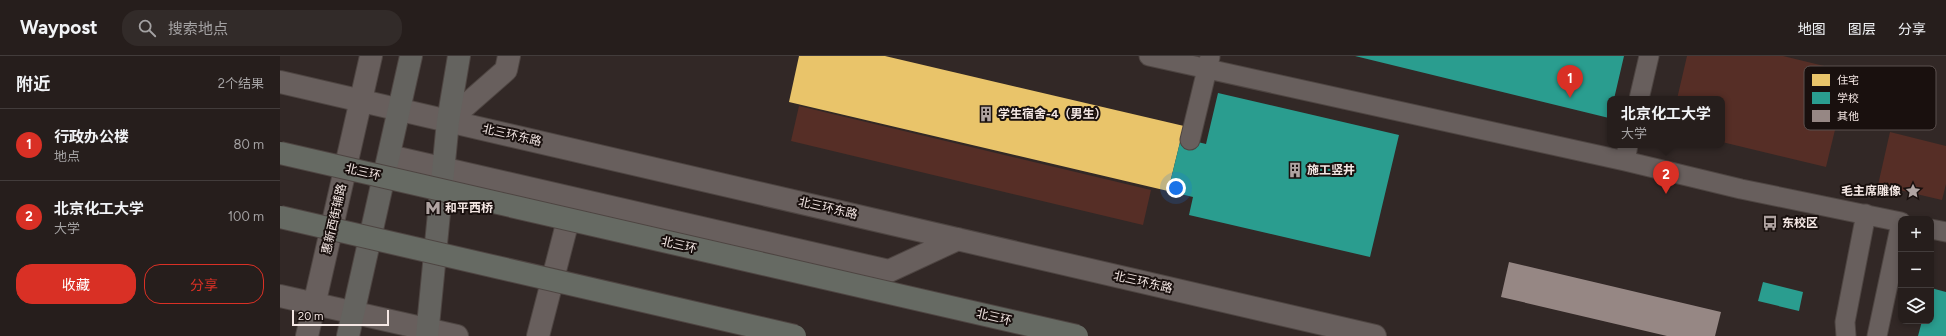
<!DOCTYPE html>
<html lang="zh">
<meta charset="utf-8">
<style>
body{margin:0;font-family:Figtree,"Noto Sans SC",sans-serif;background:#322b29;color:#f1f3f6}
.controls{position:absolute;right:12px;bottom:12px;display:grid;overflow:hidden;border-radius:8px;box-shadow:0 2px 6px #0003}
.controls button{width:36px;height:36px;display:grid;place-items:center;padding:0;border:0;border-bottom:1px solid #423c3b;background:#261e1c;color:#f1f3f6;font:20px sans-serif}
.scale{position:absolute;left:12px;bottom:10px;width:97px;box-sizing:border-box;padding-left:4px;border:2px solid #f4e7e4;border-top:0;font-size:11px;line-height:14px;white-space:nowrap;color:#f4e7e4;-webkit-text-stroke:3px #19100e;paint-order:stroke}
.you{position:absolute;left:896px;top:132px;width:14px;height:14px;margin:-10px;border:3px solid #fff;border-radius:50%;background:#1a73e8;box-shadow:0 0 0 6px #1a73e833}
.badge{display:grid;place-items:center;width:26px;height:26px;border-radius:50%;background:#d93025;color:#fff;font-size:13px;font-weight:700}
.pin{position:absolute;translate:-50% -33px;filter:drop-shadow(0 1px 2px #0008)}
.pin::after{content:'';position:absolute;top:21px;width:14px;height:12px;background:inherit;clip-path:polygon(0 0,100% 0,50% 100%)}
.popup{position:absolute;left:1327px;top:40px;width:118px;height:52px;box-sizing:border-box;display:grid;place-content:center;border-radius:8px;background:#261e1c;filter:drop-shadow(0 1px 3px #0005);font-size:13px;white-space:nowrap;color:#a4a2a3}
.popup b{font-size:15px;color:#f1f3f6}
.popup::after{content:'';position:absolute;left:50%;top:100%;margin-left:-8px;border:8px solid transparent;border-top-color:#261e1c}
.list{margin:0;padding:0;list-style:none}
h2{display:flex;justify-content:space-between;align-items:center;height:52px;margin:0;padding:0 16px;font-size:17px}
h2 small{font-size:13px;font-weight:400;color:#a4a2a3}
.list li{display:grid;grid-template-columns:26px 1fr auto;gap:12px;align-items:center;box-sizing:border-box;height:72px;padding:0 16px;border-top:1px solid #423c3b}
.list b{display:block;font-size:15px;white-space:nowrap}
.list p{margin:0;font-size:13px;white-space:nowrap;color:#a4a2a3}
.list em{font-size:13px;font-style:normal;color:#a4a2a3}
.actions{display:flex;gap:8px;padding:12px 16px}
.actions a{flex:1;padding:9px 0;border:1px solid #d93025;border-radius:16px;text-align:center;font-size:14px;color:#d93025}
.actions .main{background:#d93025;color:#fff}
.icon{flex:none;width:22px;height:22px;fill:none;stroke:currentColor;stroke-width:2;stroke-linecap:round;stroke-linejoin:round}
.map{position:relative;flex:none;width:1666px;height:280px;overflow:hidden}
header{display:flex;align-items:center;gap:24px;box-sizing:border-box;height:56px;padding:0 20px;background:#261e1c;border-bottom:1px solid #423c3b}
header strong{font-size:19px}
nav{display:flex;gap:22px;margin-inline-start:auto;font-size:14px}
.search{width:280px;height:36px;background:#322b29;display:flex;align-items:center;gap:10px;box-sizing:border-box;padding:0 14px;border-radius:16px;color:#a4a2a3;font-size:15px}
main{display:flex}
aside{flex:1;background:#261e1c}
.map>svg:first-child{display:block}
.green{fill:#562e26}
.homes{fill:#e9c46a}
.schools{fill:#2a9d8f}
.building{fill:#968784}
.lines{fill:none;stroke-linecap:round;stroke-linejoin:round}
.lane-casing{stroke:#4e4542;stroke-width:21}
.secondary-casing{stroke:#4e4542;stroke-width:24}
.primary-casing{stroke:#4e4542;stroke-width:24}
.lane{stroke:#685f5d;stroke-width:19}
.secondary{stroke:#685f5d;stroke-width:22}
.primary{stroke:#64635f;stroke-width:22}
.highway-bridge-casing{stroke:#4e4542;stroke-width:24;stroke-linecap:butt}
.highway-bridge{stroke:#666a63;stroke-width:22}
.labels{text-anchor:middle;dominant-baseline:central;stroke-width:4;stroke-linejoin:round;paint-order:stroke}
.poi-label{font-size:12px;font-weight:bold;fill:#f4e7e4;stroke:#19100e;text-anchor:start}
.street-label{font-size:12px;fill:#f4e7e4;stroke:#19100e}
.key{fill:#19100e;stroke:#5b504e;stroke-width:1}
.key-label{font-size:11px;fill:#f4e7e4}
</style>
<header>
<strong>Waypost</strong>
<div class="search"><svg class="icon" aria-label="search" viewBox="0 0 24 24"><circle cx="10" cy="10" r="6"/><path d="M15 15l6 6"/></svg>搜索地点</div>
<nav><a>地图</a><a>图层</a><a>分享</a></nav>
</header>
<main>
<aside>
<h2>附近<small>2个结果</small></h2>
<ul class="list">
<li><span class="badge">1</span><div><b>行政办公楼</b><p>地点</p></div><em>80 m</em></li>
<li><span class="badge">2</span><div><b>北京化工大学</b><p>大学</p></div><em>100 m</em></li>
</ul>
<div class="actions"><a class="main">收藏</a><a>分享</a></div>
</aside>
<div class="map">
<svg width="1666" height="280" viewBox="0 0 1666 280">
<rect width="100%" height="100%" fill="#322826"/>
<path class="green" d="M1407 0H1503L1569 16 1546 111 1442 86V43H1397Z
M519 50 871 134 863 169 511 85Z
M1610 76 1666 90V128L1662 144 1598 129Z"/>
<path class="homes" d="M519 0H605L904 70 888 135 509 46Z"/>
<path class="schools" d="M1075 0H1344L1334 43H1330L1329 62Z
M938 37 1119 79 1090 201 909 159 913 141 888 135 901 82 926 88Z
M1483 226 1523 236 1519 255 1478 245Z
M1651 232 1666 236V280H1638L1642 265H1651Z"/>
<path class="building" d="M1229 206 1441 256 1435 280H1387L1221 241Z"/>
<g class="lines">
<g class="lane-casing">
<path id="lane" d="M869 0 1345 105 1461 133 1621 166
M1359 43 1369 0
M910 84 930 1
M1345 105 1348 89
M1651 173 1666 176
M1566 280 1565 266 1586 158
M1597 280 1621 167"/>
</g>
<g class="secondary-casing">
<path id="secondary" d="M0 26 1095 280
M168 65 226 14 229 0
M109 100 609 215 678 183
M0 240 177 280
M27 280 91 0
M258 280 293 145"/>
</g>
<g class="primary-casing">
<path id="primary" d="M68 280 131 0
M147 280 168 65 179 0"/>
</g>
<use href="#lane" class="lane"/>
<use href="#secondary" class="secondary"/>
<use href="#primary" class="primary"/>
<g class="highway-bridge-casing">
<path id="highway-bridge" d="M0 97 797 280
M0 161 515 280"/>
</g>
<use href="#highway-bridge" class="highway-bridge"/>
</g>
<defs>
<g id="building-bare" transform="scale(1.2)"><path d="M-4-6H4V6H1V3H-1V6H-4ZM-2.5-4.3h1.7v1.8h-1.7ZM.8-4.3h1.7v1.8H.8ZM-2.5-1h1.7V.8h-1.7ZM.8-1h1.7V.8H.8Z" fill="#b0a4a2" stroke="#19100e" stroke-width="2.5" paint-order="stroke"/></g>
<g id="sight-bare" transform="scale(1.2)"><path d="M0-6L1.8-2.2L6-1.7L2.9 1.2L3.7 5.4L0 3.3L-3.7 5.4L-2.9 1.2L-6-1.7L-1.8-2.2Z" fill="#b0a4a2" stroke="#19100e" stroke-width="2.5" paint-order="stroke"/></g>
<g id="metro-bare" transform="scale(1.2)"><path d="M-5.5 5V-5H-3L0 0L3-5H5.5V5H3V-.5L0 4L-3-.5V5Z" fill="#b0a4a2" stroke="#19100e" stroke-width="2.5" paint-order="stroke"/></g>
<g id="bus-bare" transform="scale(1.2)"><path d="M-5-6H5V4H4V6H2V4H-2V6H-4V4H-5ZM-3.5-4V0h7V-4ZM-3.5 1.2v1.5H-2V1.2ZM2 1.2v1.5H3.5V1.2Z" fill="#b0a4a2" stroke="#19100e" stroke-width="2.5" paint-order="stroke"/></g>
</defs>
<g fill-rule="evenodd">
<use href="#building-bare" x="706" y="58"/>
<use href="#building-bare" x="1015" y="114"/>
<use href="#sight-bare" x="1633" y="135"/>
<use href="#metro-bare" x="153" y="152"/>
<use href="#bus-bare" x="1490" y="167"/>
</g>
<g class="labels">
<g class="poi-label">
<text x="718" y="58">学生宿舍-4（男生）</text>
<text x="1027" y="114">施工竖井</text>
<text x="1621" y="135" text-anchor="end">毛主席雕像</text>
<text x="165" y="152">和平西桥</text>
<text x="1502" y="167">东校区</text>
</g>
<g class="street-label">
<text transform="translate(232 79) rotate(13)">北三环东路</text>
<text transform="translate(83 116) rotate(13)">北三环</text>
<text transform="translate(548 152) rotate(13)">北三环东路</text>
<text transform="translate(54 163) rotate(-77)">惠新西街辅路</text>
<text transform="translate(399 189) rotate(13)">北三环</text>
<text transform="translate(863 226) rotate(13)">北三环东路</text>
<text transform="translate(714 261) rotate(13)">北三环</text>
</g>
</g>
<rect x="1524" y="10" width="132" height="64" rx="6" class="key"/>
<rect x="1532" y="18" width="18" height="12" fill="#e9c46a"/>
<rect x="1532" y="36" width="18" height="12" fill="#2a9d8f"/>
<rect x="1532" y="54" width="18" height="12" fill="#968784"/>
<g class="key-label">
<text x="1557" y="28">住宅</text>
<text x="1557" y="46">学校</text>
<text x="1557" y="64">其他</text>
</g>
</svg>
<div class="controls">
<button>+</button>
<button>−</button>
<button><svg class="icon" aria-label="layers" viewBox="0 0 24 24"><path d="M12 4l9 5-9 5-9-5zM3 14l9 5 9-5"/></svg></button>
</div>
<div class="scale">20 m</div>
<div class="you"></div>
<div class="pin badge" style="left:1290px;top:42px">1</div>
<div class="pin badge" style="left:1386px;top:138px">2</div>
<div class="popup"><b>北京化工大学</b>大学</div>
</div>
</main>
